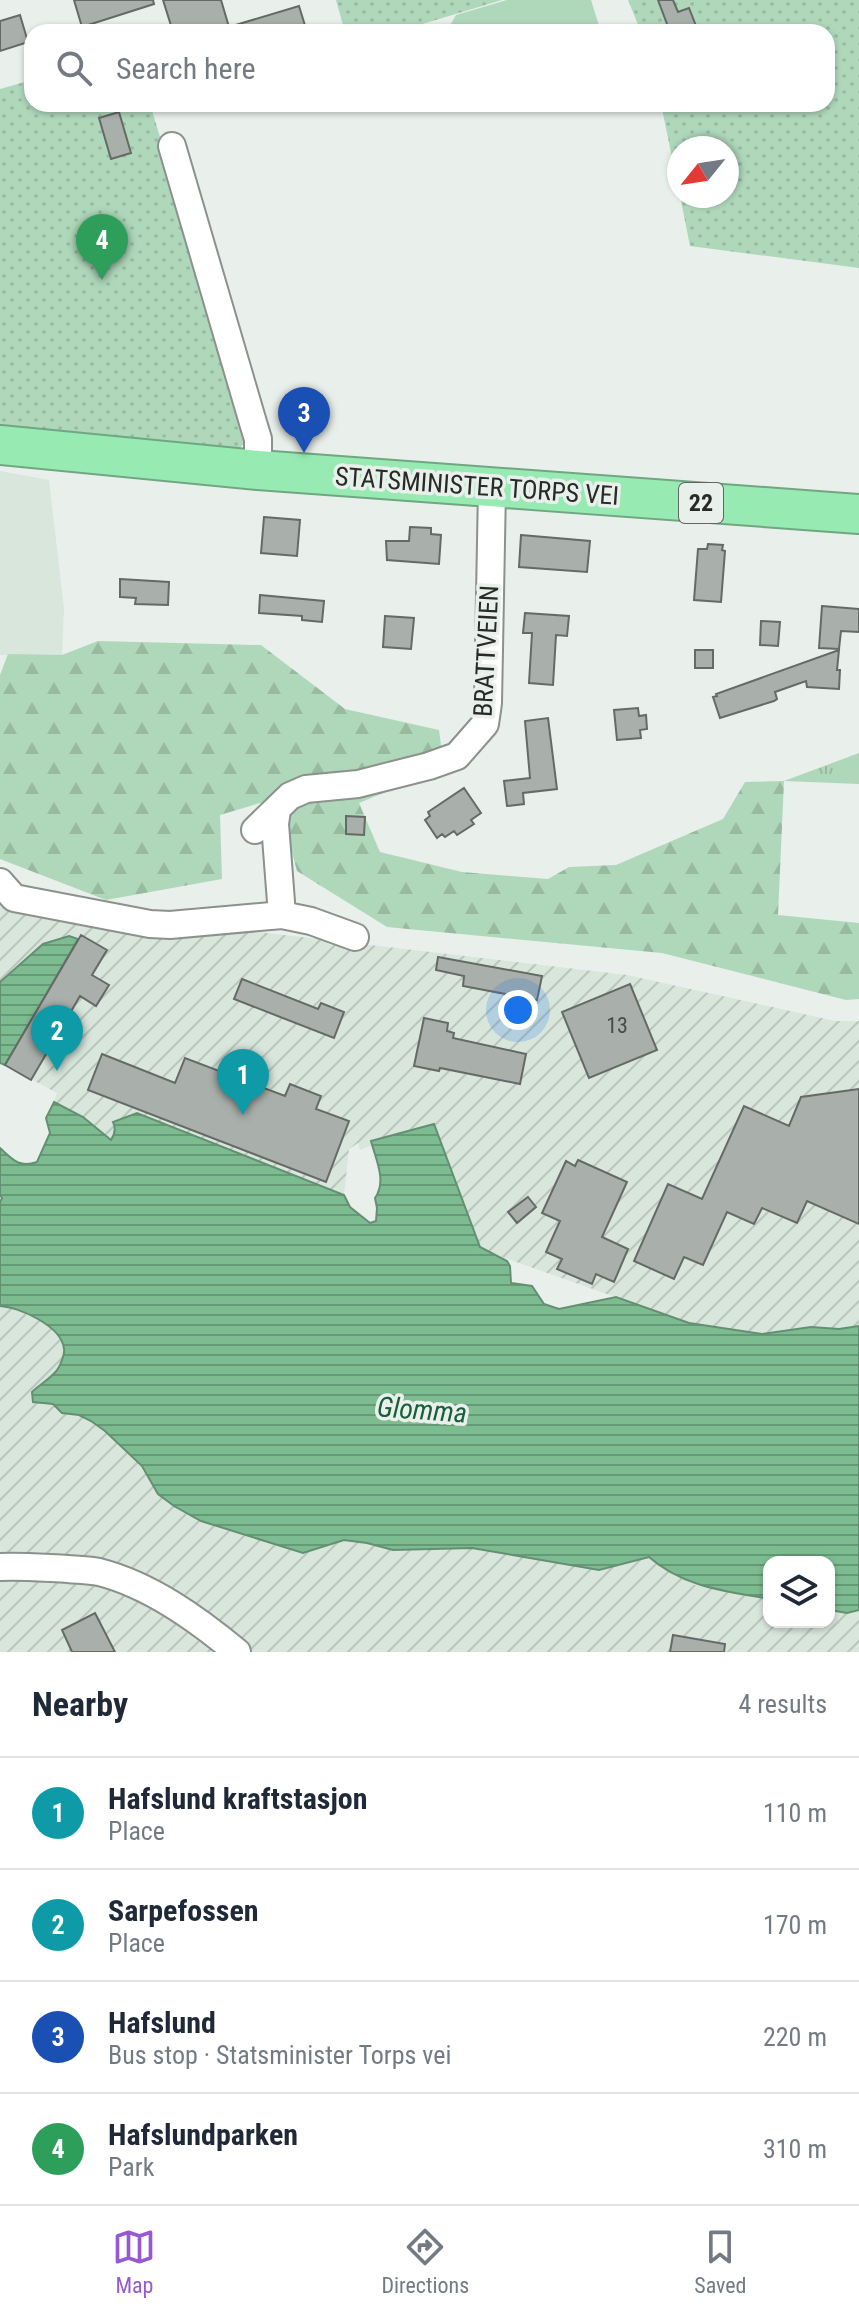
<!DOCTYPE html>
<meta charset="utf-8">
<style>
body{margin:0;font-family:"Roboto Condensed",sans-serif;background:#f6f6f7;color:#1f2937}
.controls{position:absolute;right:24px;bottom:24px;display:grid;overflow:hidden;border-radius:16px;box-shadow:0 2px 6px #0004}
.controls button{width:72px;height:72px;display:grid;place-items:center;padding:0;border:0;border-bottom:2px solid #e0e1e3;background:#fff;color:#1f2937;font:40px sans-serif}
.compass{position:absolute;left:667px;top:136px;width:72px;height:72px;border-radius:50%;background:#fff;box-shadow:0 2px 6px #0004;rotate:240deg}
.you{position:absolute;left:518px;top:1010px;width:28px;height:28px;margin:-20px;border:6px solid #fff;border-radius:50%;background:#1a73e8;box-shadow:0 0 0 12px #1a73e833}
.badge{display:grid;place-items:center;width:52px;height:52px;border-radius:50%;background:#955ad1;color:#fff;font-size:26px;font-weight:700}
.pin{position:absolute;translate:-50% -66px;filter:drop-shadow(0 2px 4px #0008)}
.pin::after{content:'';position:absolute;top:42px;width:28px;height:24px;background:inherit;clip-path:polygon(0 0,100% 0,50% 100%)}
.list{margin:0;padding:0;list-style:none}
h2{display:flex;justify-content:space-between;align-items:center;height:104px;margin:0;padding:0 32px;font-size:34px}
h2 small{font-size:26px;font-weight:400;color:#747a83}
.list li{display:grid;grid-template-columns:52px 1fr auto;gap:24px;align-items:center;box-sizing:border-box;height:112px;padding:0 32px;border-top:2px solid #e0e1e3}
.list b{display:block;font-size:30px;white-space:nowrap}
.list p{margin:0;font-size:26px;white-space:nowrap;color:#747a83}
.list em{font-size:26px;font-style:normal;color:#747a83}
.icon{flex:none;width:44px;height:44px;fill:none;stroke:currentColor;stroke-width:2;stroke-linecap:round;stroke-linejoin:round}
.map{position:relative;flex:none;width:859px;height:1652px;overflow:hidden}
.search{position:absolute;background:#fff;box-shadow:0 2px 6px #0004;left:24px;right:24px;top:24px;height:88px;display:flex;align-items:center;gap:20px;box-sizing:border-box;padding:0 28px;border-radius:24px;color:#747a83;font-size:30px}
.sheet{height:552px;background:#fff}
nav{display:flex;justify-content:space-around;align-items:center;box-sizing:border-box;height:112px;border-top:2px solid #e0e1e3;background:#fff;font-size:22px;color:#747a83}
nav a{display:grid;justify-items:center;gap:4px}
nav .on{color:#955ad1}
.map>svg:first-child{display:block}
.built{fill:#d8e6dc}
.industrial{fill:url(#industrial-furrows)}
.grass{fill:url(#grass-tufts)}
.forest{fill:url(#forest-firs)}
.park{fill:url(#park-dots)}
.pitch{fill:#afd8bb}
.water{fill:url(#water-rules);stroke:#649072;stroke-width:2}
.building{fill:#a9afab;stroke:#656a66;stroke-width:2}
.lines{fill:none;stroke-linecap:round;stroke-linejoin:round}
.minor-casing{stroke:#8b918c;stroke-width:30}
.highway-casing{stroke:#70a782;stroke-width:42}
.minor{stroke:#fff;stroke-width:26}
.highway{stroke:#97eab2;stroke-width:38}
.labels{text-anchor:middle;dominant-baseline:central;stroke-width:7;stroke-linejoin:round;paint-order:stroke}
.number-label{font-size:22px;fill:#484b49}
.shield{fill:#e9efeb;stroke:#626562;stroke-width:2}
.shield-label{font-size:24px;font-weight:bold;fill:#282a28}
.street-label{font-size:26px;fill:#282a28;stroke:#e9efeb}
.water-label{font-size:28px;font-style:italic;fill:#185f37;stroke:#e9efeb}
</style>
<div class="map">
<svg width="859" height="1652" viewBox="0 0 859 1652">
<defs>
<pattern id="industrial-furrows" width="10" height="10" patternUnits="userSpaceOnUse" patternTransform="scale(2)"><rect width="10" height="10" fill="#d8e6dc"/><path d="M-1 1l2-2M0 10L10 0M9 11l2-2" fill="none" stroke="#b9c5bd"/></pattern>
<pattern id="grass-tufts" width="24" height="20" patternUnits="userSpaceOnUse" patternTransform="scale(2)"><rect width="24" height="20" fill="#afd8bb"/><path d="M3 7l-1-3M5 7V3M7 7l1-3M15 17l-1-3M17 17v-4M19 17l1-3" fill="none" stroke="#97baa1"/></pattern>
<pattern id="forest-firs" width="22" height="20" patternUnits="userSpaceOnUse" patternTransform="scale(2)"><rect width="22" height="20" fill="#afd8bb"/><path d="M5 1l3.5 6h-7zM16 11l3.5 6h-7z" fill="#97baa1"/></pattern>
<pattern id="park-dots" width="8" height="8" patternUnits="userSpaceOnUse" patternTransform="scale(2)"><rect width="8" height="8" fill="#afd8bb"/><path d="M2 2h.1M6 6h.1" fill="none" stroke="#97baa1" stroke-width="1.8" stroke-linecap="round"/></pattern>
<pattern id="water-rules" width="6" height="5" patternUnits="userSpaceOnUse" patternTransform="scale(2)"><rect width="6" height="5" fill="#7dbc91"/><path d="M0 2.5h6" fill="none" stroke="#669976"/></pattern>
</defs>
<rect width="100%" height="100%" fill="#e9efeb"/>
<path class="built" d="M0 471 49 480 64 609 62 655H0Z"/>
<path class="industrial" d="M0 904 224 928 627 975 835 1021H859V1326L839 1329 811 1327 762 1334 689 1323 502 1257 480 1247 434 1124 371 1141 372 1145 360 1150 358 1143 349 1149 344 1195 137 1113 114 1121V1135L111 1140 83 1117 54 1102 57 1093 5 1065 78 939 37 948 0 982Z
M4 1305 46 1323 59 1335 65 1349 58 1370 43 1381 42 1405 53 1404 62 1413 79 1415 91 1421 105 1431 142 1466 158 1494 174 1506 201 1521 303 1553 344 1540 367 1543 393 1550 472 1548 599 1570 649 1557 661 1568 679 1575 695 1585 769 1599V1622H829V1610L847 1613 859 1610V1652H0V1306Z"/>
<path class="grass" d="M859 753V784L784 781Z"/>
<path class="forest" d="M98 641 261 645 345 709 439 730 444 768 359 803 380 852 462 872 548 879 569 867 616 865 723 819 745 782 784 781 778 915 859 923V999L846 1000 662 953 387 927 297 871 277 798 220 815 222 879 106 900 0 859V675L8 654 62 655Z"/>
<path class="park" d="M336 0H502L396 32H345Z
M628 0H859V268L690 246 680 196H727V148H679V191L661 104H827V32H641Z
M32 80V104H150L248 428 246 441 238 450 0 425V89Z"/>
<path class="pitch" d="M507 0H591L601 32H446L456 15Z"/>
<path class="water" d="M69 936 78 939 5 1065 0 1063V982L43 944Z
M54 1102 83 1117 111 1140C115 1134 116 1128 113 1122L137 1113 344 1195 350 1207 370 1223 376 1221 377 1208 375 1198C387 1181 376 1160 371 1141L434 1124 480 1247 507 1261 510 1266 511 1283 532 1286 544 1304 559 1309 616 1297 689 1323 762 1334 811 1327 839 1329 859 1326V1610L847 1613 829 1610V1562H769V1599C726 1591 683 1587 649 1557L599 1570 472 1548 393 1550 367 1543 344 1540 303 1553 201 1521 174 1506 158 1494 142 1466 105 1431 91 1421 79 1415 62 1413 53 1404 33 1402 32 1392C40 1384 55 1376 59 1367 61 1363 65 1353 64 1349 62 1326 19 1307 0 1306V1202L2 1198 0 1195V1148C13 1160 19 1168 37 1162L50 1133 46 1118Z"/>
<path class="building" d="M74 0H153L154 4 82 27Z
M163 0H221L229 27 299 6 307 32H173Z
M658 0H673L678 12 689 8 696 26 679 32H670Z
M20 15 28 42 0 51V21Z
M119 112 131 153 111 159 99 118Z
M264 517 300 520 297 556 261 553Z
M410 527 431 528V534L441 535 439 564 387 560 386 541H409Z
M521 535 590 541 587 572 519 567Z
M708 544 723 545 722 550 725 551 721 602 694 600 698 549H707Z
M120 579 169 582 168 605 135 604 136 598 120 597Z
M260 595 324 601 322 622 302 620V616L259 613Z
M822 606 859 609V632L841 631 839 649 819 648Z
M525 613 569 616 567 636 556 635 553 685 529 683 532 633H523Z
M385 616 414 618 411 649 383 647Z
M761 621 780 622 778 646 760 645Z
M695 650H713V668H695Z
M839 650 837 670H840L839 689 807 687 806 681 775 692 777 699 774 701 720 718 713 697 717 696 716 694Z
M638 708 639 716 646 715 647 729 640 730 641 738 617 740 614 710Z
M548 718 557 789 523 793 524 804 507 806 504 781 530 778 525 721Z
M464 788 481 813 471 820 474 824 457 835 454 831 445 837 442 834 437 838 425 820 430 816 428 812Z
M346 816 365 817 364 835 346 834Z
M81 935 107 950 92 975 109 985 96 1006 80 996 31 1080 5 1065Z
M438 957 542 976 537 1000 463 986 464 976 436 970Z
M242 979 318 1009 321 1003 344 1012 334 1038 234 999Z
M630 984 657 1050 589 1078 562 1012Z
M424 1018 448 1023 447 1031 454 1033 453 1038 526 1054 520 1084 440 1068 439 1071 414 1066Z
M102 1054 175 1083 185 1058 285 1096 290 1084 321 1096 316 1109 349 1121 326 1182 88 1090Z
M859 1089V1224L807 1201 797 1223 762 1208 754 1224 727 1212 703 1265 684 1257 674 1279 634 1261 668 1184 702 1199 744 1106 789 1126 801 1097Z
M578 1160 627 1182 602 1237 628 1249 614 1282 596 1274 592 1284 557 1269 562 1259 546 1252 560 1221 542 1213 566 1161 575 1166Z
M528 1197 536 1207 517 1223 508 1212Z
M95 1613 115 1652H72L62 1630Z
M673 1635 725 1644 724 1652H670Z"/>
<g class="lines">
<g class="minor-casing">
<path id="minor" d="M172 146 254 426 258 439V470
M277 810 275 824 282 915
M255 830 290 796 306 789 358 784 429 766 457 756 485 724 488 703 492 488
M0 882 14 898 150 924 170 925 282 915 311 921 355 937
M0 1567C23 1566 45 1568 68 1569 78 1570 89 1570 99 1572 150 1585 197 1619 237 1652"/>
</g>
<g class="highway-casing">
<path id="highway" d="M0 445 258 470 859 514"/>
</g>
<use href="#minor" class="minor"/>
<use href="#highway" class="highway"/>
</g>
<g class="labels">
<g class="number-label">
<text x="617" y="1025">13</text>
</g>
<rect class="shield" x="679" y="483" width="44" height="40" rx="6"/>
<g class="shield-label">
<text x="701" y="503">22</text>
</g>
<g class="street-label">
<text transform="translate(477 486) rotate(4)">STATSMINISTER TORPS VEI</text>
<text transform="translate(486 651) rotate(-87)">BRATTVEIEN</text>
</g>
<g class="water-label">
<text transform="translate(422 1410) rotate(4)">Glomma</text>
</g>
</g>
</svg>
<div class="controls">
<button><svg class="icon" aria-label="layers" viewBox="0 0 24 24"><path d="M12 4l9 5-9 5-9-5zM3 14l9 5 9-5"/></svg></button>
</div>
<svg class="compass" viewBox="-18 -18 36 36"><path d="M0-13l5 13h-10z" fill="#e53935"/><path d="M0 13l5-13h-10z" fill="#747a83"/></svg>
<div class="you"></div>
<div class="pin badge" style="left:243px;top:1115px;background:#0f9aa8">1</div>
<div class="pin badge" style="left:57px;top:1071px;background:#0f9aa8">2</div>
<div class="pin badge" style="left:304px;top:453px;background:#1a4fb4">3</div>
<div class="pin badge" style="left:102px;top:280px;background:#2e9e5b">4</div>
<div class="search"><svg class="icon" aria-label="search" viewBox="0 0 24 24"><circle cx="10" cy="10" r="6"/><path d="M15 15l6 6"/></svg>Search here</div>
</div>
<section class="sheet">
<h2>Nearby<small>4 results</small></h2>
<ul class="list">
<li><span class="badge" style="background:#0f9aa8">1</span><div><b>Hafslund kraftstasjon</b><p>Place</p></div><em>110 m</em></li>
<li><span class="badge" style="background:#0f9aa8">2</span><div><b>Sarpefossen</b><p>Place</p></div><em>170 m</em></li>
<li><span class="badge" style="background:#1a4fb4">3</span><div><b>Hafslund</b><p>Bus stop · Statsminister Torps vei</p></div><em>220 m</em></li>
<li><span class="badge" style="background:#2e9e5b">4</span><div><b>Hafslundparken</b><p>Park</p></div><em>310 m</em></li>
</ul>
</section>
<nav>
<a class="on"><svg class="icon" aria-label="map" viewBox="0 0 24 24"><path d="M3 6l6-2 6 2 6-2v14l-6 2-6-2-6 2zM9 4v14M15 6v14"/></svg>Map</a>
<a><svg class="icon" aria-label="directions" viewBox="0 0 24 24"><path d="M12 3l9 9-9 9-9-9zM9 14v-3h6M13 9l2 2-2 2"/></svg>Directions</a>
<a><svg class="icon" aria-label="saved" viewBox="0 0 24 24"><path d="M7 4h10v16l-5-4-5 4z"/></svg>Saved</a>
</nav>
